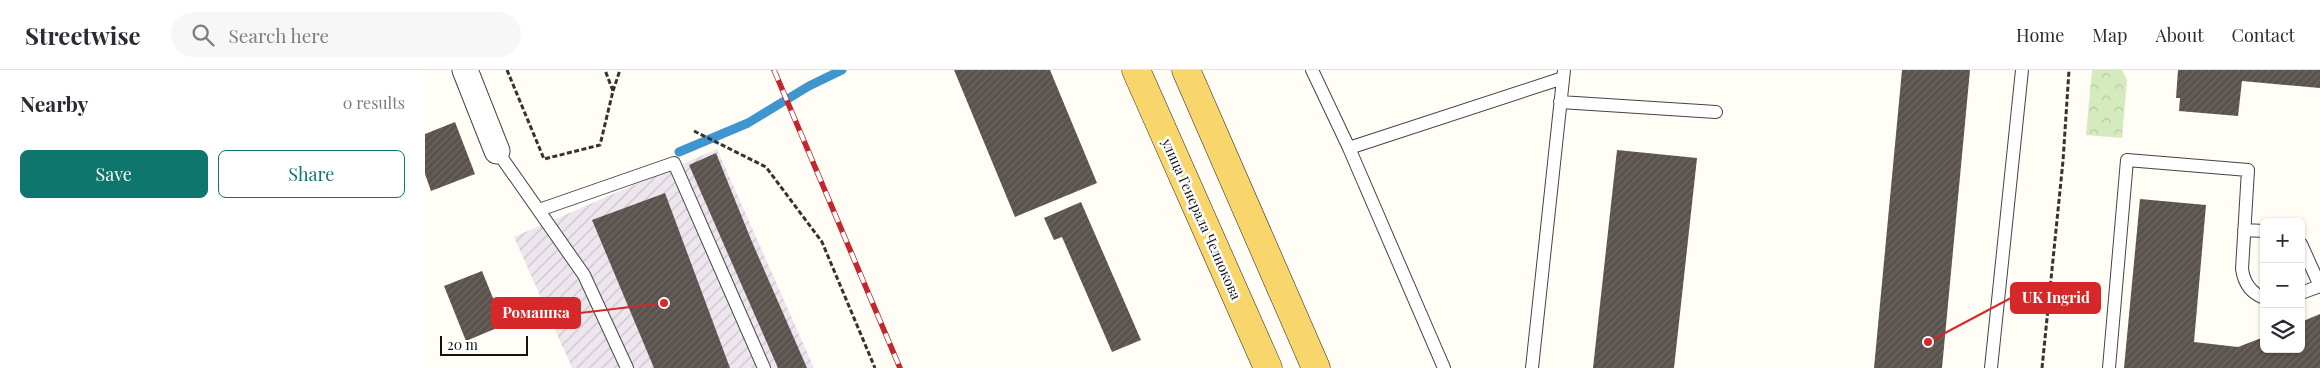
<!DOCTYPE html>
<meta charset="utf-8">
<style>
body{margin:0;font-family:"Playfair Display",serif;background:#f7f7f7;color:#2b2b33}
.controls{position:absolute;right:15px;bottom:15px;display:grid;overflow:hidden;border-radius:8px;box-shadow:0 1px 4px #0004}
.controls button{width:45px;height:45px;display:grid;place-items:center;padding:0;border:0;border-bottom:1px solid #e1e1e2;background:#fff;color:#2b2b33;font:25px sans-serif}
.scale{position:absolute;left:15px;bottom:12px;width:88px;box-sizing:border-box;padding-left:5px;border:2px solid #111;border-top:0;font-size:14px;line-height:18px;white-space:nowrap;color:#111;-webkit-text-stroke:4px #fff;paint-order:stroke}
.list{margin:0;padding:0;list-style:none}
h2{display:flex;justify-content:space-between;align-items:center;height:65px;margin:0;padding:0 20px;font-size:21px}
h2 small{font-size:16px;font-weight:400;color:#7c7c81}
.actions{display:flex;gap:10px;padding:15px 20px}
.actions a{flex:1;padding:11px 0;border:1px solid #0f766e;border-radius:8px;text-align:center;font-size:18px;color:#0f766e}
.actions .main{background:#0f766e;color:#fff}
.icon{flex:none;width:28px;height:28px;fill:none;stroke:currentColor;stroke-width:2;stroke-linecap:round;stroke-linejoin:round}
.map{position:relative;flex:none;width:1895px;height:298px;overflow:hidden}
header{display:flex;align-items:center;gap:30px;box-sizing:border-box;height:70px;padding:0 25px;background:#fff;border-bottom:1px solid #e1e1e2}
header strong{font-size:24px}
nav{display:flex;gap:28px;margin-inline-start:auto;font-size:18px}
.search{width:350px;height:45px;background:#f7f7f7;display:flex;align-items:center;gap:12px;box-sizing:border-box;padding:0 18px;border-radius:28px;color:#7c7c81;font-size:19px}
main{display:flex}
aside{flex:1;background:#fff}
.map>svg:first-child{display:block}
.industrial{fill:url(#industrial-furrows)}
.park{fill:url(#park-crowns)}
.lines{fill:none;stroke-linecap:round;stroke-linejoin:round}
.stream{stroke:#3f96cf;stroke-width:9}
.building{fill:url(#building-hatch)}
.lane-casing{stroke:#444;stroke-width:14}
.street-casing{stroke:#444;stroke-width:27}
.primary-casing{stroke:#222;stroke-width:29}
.path{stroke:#333;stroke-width:3;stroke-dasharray:5 2.5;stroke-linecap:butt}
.lane{stroke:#fff;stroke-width:12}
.street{stroke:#fff;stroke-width:25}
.primary{stroke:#f9d66b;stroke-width:28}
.rail-casing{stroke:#c4262e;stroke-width:5.5}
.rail{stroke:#fff;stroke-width:4;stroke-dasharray:11;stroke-linecap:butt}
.labels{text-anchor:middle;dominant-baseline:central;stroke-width:5;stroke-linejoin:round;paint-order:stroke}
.street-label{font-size:14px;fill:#111;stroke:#fff}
.leader{fill:none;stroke:#d62828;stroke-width:2}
.callout-dot{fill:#d62828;stroke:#fff;stroke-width:2}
.callout{fill:#d62828;stroke:#d62828;stroke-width:2}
.callout-label{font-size:15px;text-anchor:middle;font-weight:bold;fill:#fff}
</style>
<header>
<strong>Streetwise</strong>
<div class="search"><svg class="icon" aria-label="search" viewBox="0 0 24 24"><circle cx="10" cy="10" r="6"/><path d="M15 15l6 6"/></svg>Search here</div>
<nav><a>Home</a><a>Map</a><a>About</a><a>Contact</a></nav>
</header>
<main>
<aside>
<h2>Nearby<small>0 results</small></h2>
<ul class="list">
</ul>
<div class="actions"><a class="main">Save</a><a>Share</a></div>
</aside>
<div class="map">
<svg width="1895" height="298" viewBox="0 0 1895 298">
<defs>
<pattern id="industrial-furrows" width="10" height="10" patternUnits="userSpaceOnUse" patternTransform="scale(1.25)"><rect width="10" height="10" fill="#eee6ef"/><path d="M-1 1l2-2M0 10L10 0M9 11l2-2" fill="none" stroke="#cbc4cc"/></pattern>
<pattern id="park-crowns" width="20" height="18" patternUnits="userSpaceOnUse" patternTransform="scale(1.25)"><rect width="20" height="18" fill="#d5ebbd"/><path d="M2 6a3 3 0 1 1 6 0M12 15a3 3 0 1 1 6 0" fill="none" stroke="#b6c8a1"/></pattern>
<pattern id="building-hatch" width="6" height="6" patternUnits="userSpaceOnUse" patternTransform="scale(1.25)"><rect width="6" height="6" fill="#5a524d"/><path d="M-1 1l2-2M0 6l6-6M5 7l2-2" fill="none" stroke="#6d6662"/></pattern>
</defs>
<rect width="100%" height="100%" fill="#fffdf5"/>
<path class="industrial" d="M292 79 389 298H147L89 167Z"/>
<path class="park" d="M1667 0H1697L1702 10 1697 68 1661 65Z"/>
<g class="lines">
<path class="stream" d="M254 82 323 53 384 16 417 0"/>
</g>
<path class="building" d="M529 0H625L672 113 590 147Z
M1477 0H1545L1517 298H1449Z
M1753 0H1895V18L1817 11 1813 46 1754 41 1755 28H1751Z
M30 52 50 104 6 121 0 104V64Z
M1192 80 1272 88 1249 298H1168Z
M291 83 327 172 382 298H353L264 95Z
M240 123 305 298H229L167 150Z
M1715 129 1781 135 1769 272 1813 277 1839 267V279H1876V252L1895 244V298H1699Z
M656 132 716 270 687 282 637 167 629 170 619 148Z
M57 201 79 255 41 271 19 216Z"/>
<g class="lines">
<g class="lane-casing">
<path id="lane" d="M887 0 924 78 1019 298
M1135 32 1291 42
M924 78 1138 8
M72 81 159 205 202 298
M114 140 249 93 339 298
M1819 160 1839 161
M1876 174 1895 216
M1876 223 1895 216
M1107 298 1139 0
M1566 298 1597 0
M1684 298 1702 90 1823 100 1817 199C1819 213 1826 223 1839 228"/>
</g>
<g class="street-casing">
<path id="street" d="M40 0 72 81"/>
</g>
<g class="primary-casing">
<path id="primary" d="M711 0 843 298
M761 0 891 298"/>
</g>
<path class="path" d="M82 0 119 89 175 75 188 21 180 0
M188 21 195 0
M269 61 341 97 397 172 450 298
M1617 298 1638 91 1644 0"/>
<use href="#lane" class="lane"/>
<use href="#street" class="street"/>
<use href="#primary" class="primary"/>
<g class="rail-casing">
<path id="rail" d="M349 0 475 298"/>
</g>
<use href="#rail" class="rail"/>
</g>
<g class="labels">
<g class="street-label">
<text transform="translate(777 149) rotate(66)">улица Генерала Челнокова</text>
</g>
</g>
<path class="leader" d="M1503 272L1586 228M239 233L155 243"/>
<g class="callout-dot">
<circle cx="1503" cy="272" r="5"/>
<circle cx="239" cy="233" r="5"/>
</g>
<g class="callout">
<rect x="1586" y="213" width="89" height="30" rx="5"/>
<rect x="67" y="228" width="88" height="30" rx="5"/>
</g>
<g class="callout-label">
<text x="1631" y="233">UK Ingrid</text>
<text x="111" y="248">Ромашка</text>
</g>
</svg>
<div class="controls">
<button>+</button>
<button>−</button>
<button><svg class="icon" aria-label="layers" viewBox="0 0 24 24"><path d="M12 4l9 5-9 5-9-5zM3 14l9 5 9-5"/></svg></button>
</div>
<div class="scale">20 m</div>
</div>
</main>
